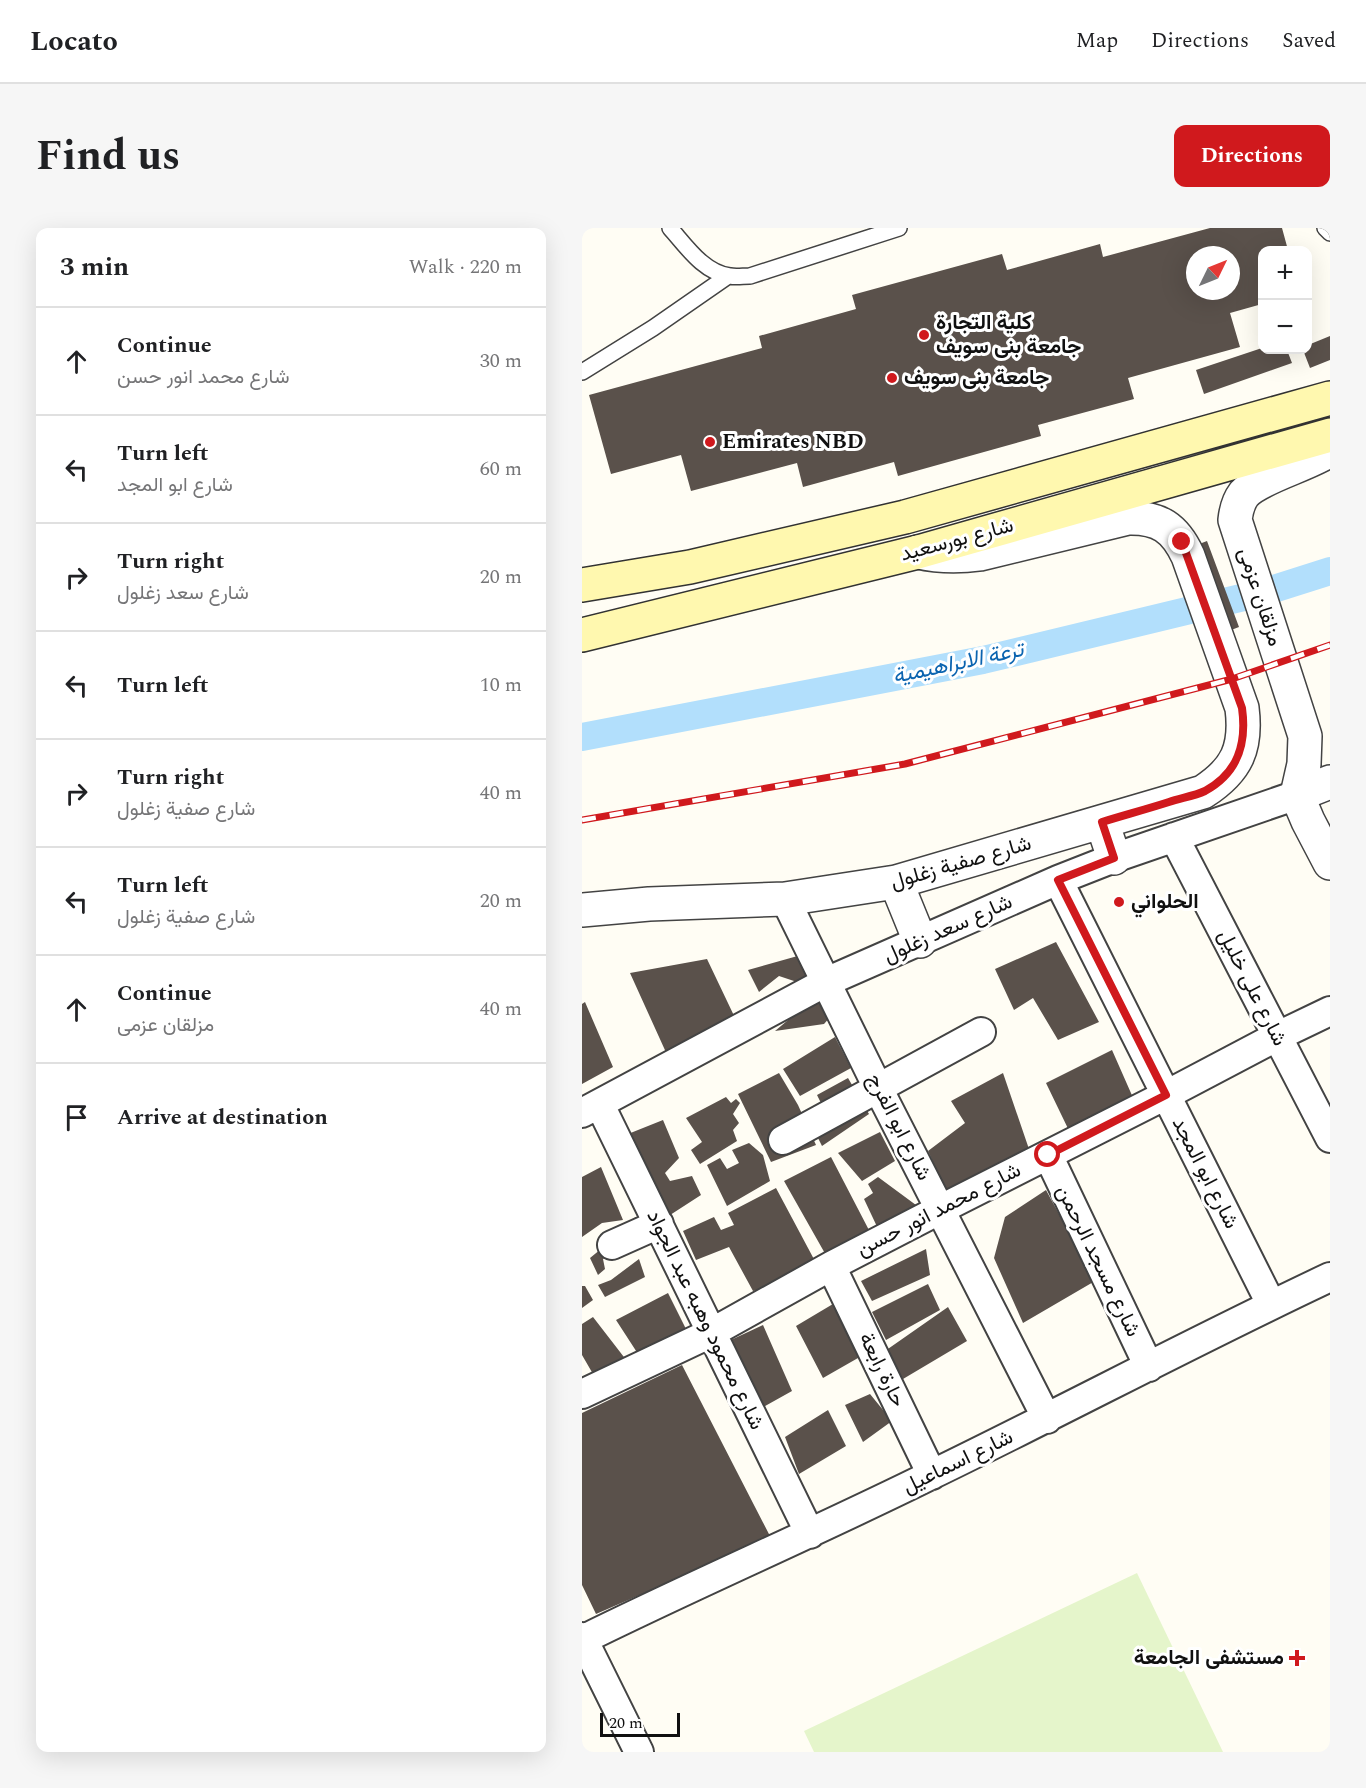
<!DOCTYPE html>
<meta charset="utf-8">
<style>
body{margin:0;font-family:Spectral,Vazirmatn,serif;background:#f6f6f6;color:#202124}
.controls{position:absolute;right:18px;top:18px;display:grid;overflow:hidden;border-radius:12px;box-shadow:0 6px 24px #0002}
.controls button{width:54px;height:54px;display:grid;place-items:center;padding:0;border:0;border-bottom:2px solid #e0e0e0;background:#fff;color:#202124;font:30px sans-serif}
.compass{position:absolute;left:604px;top:18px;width:54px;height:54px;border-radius:50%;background:#fff;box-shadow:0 6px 24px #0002;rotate:47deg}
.scale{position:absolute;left:18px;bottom:15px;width:80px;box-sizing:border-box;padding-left:6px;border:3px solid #101010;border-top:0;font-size:16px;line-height:21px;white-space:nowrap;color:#101010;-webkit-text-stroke:4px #fff;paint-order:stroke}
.stop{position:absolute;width:18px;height:18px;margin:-14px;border:4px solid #d0191d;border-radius:50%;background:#fff}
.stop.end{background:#d0191d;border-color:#fff;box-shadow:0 2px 6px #0008}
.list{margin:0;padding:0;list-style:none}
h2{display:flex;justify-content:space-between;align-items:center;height:78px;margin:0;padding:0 24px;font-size:26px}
h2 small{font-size:20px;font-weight:400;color:#757577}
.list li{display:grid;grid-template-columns:39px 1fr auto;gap:18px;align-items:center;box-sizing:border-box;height:108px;padding:0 24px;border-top:2px solid #e0e0e0}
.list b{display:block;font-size:22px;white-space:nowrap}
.list p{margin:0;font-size:20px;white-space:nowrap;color:#757577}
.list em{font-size:20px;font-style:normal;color:#757577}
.icon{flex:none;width:33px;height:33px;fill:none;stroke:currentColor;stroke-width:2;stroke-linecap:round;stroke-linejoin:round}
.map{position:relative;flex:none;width:748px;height:1524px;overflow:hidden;border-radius:12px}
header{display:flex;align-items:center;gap:36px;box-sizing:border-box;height:84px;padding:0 30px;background:#fff;border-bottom:2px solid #e0e0e0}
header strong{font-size:28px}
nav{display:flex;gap:33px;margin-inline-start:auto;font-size:21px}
.intro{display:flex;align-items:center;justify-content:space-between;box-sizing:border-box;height:144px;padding:0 36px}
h1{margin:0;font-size:42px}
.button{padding:15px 27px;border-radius:12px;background:#d0191d;color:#fff;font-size:21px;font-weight:700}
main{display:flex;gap:36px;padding:0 36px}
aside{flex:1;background:#fff;border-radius:12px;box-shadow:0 6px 24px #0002}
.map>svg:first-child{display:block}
.pitch{fill:#e5f5cb}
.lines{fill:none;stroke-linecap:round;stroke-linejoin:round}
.canal{stroke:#b2dffc;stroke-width:28}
.building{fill:#5a514b;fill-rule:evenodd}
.service-casing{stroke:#434343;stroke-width:18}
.minor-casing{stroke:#434343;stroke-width:32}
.tertiary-casing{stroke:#434343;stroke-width:36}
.secondary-casing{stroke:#323232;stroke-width:36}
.service{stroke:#fff;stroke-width:15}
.minor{stroke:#fff;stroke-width:28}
.tertiary{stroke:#fff;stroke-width:33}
.secondary{stroke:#fff8af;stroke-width:33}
.rail-casing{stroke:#d0191d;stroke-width:7}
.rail{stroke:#fff;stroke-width:4.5;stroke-dasharray:14;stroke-linecap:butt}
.route{stroke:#d0191d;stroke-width:8}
.poi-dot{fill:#d0191d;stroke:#fff;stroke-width:2}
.labels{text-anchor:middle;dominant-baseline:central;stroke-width:6;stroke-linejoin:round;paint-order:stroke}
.poi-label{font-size:21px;font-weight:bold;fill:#101010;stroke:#fff;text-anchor:start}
.street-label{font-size:21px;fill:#101010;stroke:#fff}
.water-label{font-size:22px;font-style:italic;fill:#0b64b0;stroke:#fff}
</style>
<header>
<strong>Locato</strong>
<nav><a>Map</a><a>Directions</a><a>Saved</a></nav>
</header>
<div class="intro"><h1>Find us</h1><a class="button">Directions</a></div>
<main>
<aside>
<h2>3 min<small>Walk · 220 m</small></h2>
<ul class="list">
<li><svg class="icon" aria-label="ahead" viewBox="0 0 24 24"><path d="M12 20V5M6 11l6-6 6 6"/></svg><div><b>Continue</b><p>شارع محمد انور حسن</p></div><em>30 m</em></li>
<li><svg class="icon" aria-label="left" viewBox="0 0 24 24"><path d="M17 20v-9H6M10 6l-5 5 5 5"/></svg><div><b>Turn left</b><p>شارع ابو المجد</p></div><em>60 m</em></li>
<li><svg class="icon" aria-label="right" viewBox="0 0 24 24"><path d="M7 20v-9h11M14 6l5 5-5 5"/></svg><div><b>Turn right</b><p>شارع سعد زغلول</p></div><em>20 m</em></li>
<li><svg class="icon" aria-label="left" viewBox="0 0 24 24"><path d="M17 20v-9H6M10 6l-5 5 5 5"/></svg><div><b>Turn left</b></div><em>10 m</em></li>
<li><svg class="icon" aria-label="right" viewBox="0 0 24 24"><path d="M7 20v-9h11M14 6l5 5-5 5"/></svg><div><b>Turn right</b><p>شارع صفية زغلول</p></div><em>40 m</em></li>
<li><svg class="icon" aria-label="left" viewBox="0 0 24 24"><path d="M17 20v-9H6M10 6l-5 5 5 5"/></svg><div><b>Turn left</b><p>شارع صفية زغلول</p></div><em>20 m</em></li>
<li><svg class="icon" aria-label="ahead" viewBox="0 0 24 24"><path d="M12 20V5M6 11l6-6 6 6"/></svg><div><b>Continue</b><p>مزلقان عزمى</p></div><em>40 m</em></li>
<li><svg class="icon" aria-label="arrive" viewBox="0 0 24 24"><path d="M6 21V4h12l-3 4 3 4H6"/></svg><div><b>Arrive at destination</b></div></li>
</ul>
</aside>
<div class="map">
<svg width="748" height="1524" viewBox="0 0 748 1524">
<rect width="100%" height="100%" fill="#fffdf4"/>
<path class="pitch" d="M555 1345 641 1524H232L222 1503Z"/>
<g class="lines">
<path class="canal" d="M0 509 401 432 679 365 748 343"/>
</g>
<path class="building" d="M628 0H700L706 22H680V76L648 85 658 119 546 150 552 171 456 197 459 208 316 248 312 234 221 259 215 235 109 263 99 227 29 246 7 167 180 120 177 108 274 81 270 67 420 26 425 42 518 16 521 29ZM613 27H649V63H613Z
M748 108V132L728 140 721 122H726V117Z
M680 120V122H705L710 135 622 166 614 142Z
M625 313 657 399 644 404 612 318Z
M474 714 517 794 476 812 451 770 432 782 413 741Z
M237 722 263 772 242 796 193 803 218 782V755L197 748 177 764 166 742Z
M125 731 155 794 87 831 48 745Z
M3 774 31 839 0 856V776Z
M253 809 269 840 218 868 201 841Z
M530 822 556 881 492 913 464 855Z
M197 845 216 877 234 917 189 934 156 866Z
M421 845 448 924 366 966 346 923 383 895 369 873Z
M266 850 287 886 240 918 225 888 240 877 235 867Z
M144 869 149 875 154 871 158 875 151 886 157 895 151 902 155 913 118 936 109 922 120 914 104 890Z
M81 892 97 930 83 945 88 953 110 948 119 967 85 989 41 908Z
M298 904 313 933 280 953 256 925Z
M167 915 181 927 188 953 145 978 125 937 138 930 145 941 157 935 150 922Z
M249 929 289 1006 245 1029 202 953Z
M19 939 41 992 20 995 0 1009V949Z
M296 949 338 980 298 1005 282 971 291 965 286 956Z
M194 960 234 1035 183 1061 171 1063 147 1019 114 1032 101 1003 132 989 139 1002 152 997 146 985Z
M464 962 513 1053 441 1095 412 1030 423 989Z
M54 989 60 1004 21 1031 23 1041 16 1047 8 1030 19 1021 17 1010Z
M344 1021 348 1047 290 1073 279 1053Z
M57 1031 63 1049 23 1069 16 1057 29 1052Z
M346 1056 358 1082 304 1112 290 1084Z
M0 1058H3L11 1072 0 1080Z
M86 1065 107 1107 58 1129 34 1092Z
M256 1073 283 1126 241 1150 214 1098Z
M366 1079 385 1113 321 1151 303 1123Z
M11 1089 45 1133 11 1146 0 1127V1096Z
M181 1097 210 1163 169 1186 136 1118Z
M100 1137 189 1310 14 1386 0 1357V1185Z
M288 1166 310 1193 281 1214 263 1177Z
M246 1182 264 1218 217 1246 203 1209Z"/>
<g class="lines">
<g class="service-casing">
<path id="service" d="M88 0C104 18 122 45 148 48 154 49 161 48 168 48L317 0
M743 0 748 5
M0 144 71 100 146 48"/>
</g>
<g class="minor-casing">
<path id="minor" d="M592 609 748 910
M476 652 689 1076
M203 671 296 860 465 1191
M18 877 228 1306
M0 885 244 754 476 652 532 630 715 567
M201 912 399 804
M466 927 567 1139
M30 1017 77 996
M249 1038 350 1247
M0 1166 129 1105 249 1038 359 981 584 867 696 808 748 783
M0 1409 57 1524
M0 1412C115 1355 234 1304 349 1247 483 1182 614 1112 748 1049"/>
</g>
<g class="tertiary-casing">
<path id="tertiary" d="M715 567 722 536 723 508 653 292C654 283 656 274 662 266 677 249 726 237 748 222
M715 567 726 593 748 635
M715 567 748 554
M520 594 532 630
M314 654 338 713
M0 682 67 676 203 671 314 654 621 564C655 542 665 520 660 480L606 328C593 300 577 289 546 290L398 326C376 329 358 329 336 324"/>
</g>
<g class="secondary-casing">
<path id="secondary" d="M0 357 108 339 323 289 748 170
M0 407 336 324 748 207"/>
</g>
<use href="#service" class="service"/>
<use href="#minor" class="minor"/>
<use href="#tertiary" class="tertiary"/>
<use href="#secondary" class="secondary"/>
<g class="rail-casing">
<path id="rail" d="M0 592 323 536 650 451 748 417"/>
</g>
<use href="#rail" class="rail"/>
</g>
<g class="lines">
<path class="route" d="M466 927 584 867 476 652 532 630 520 594C543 587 565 581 587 574 599 570 612 568 623 563 656 545 665 516 660 480L600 314"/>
</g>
<g class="poi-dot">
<circle cx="342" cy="107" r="6"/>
<circle cx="310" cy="150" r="6"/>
<circle cx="128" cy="214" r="6"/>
<circle cx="537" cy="674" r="6"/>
<path d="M712 1421h6v6h6v6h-6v6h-6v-6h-6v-6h6z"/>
</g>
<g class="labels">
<g class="poi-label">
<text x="354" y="95">كلية التجارة<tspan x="354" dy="24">جامعة بنى سويف</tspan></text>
<text x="322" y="150">جامعة بنى سويف</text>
<text x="140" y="214">Emirates NBD</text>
<text x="549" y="674">الحلواني</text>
<text x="702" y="1430" text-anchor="end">مستشفى الجامعة</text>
</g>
<g class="street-label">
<text transform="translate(375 312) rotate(-15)">شارع بورسعيد</text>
<text transform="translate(678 369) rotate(72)">مزلقان عزمى</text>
<text transform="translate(379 635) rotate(-16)">شارع صفية زغلول</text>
<text transform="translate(366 701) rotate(-24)">شارع سعد زغلول</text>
<text transform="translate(670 760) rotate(63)">شارع على خليل</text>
<text transform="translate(317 899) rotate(63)">شارع ابو الفرج</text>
<text transform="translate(623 945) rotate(63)">شارع ابو المجد</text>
<text transform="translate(357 982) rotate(-27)">شارع محمد انور حسن</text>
<text transform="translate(516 1033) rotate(64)">شارع مسجد الرحمن</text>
<text transform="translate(123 1092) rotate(64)">شارع محمود وهبه عبد الجواد</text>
<text transform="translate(300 1142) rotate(64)">حارة رابعة</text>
<text transform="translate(376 1234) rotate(-26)">شارع اسماعيل</text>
</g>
<g class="water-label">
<text transform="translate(376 435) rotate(-12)">ترعة الابراهيمية</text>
</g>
</g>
</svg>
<div class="controls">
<button>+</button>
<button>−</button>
</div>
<svg class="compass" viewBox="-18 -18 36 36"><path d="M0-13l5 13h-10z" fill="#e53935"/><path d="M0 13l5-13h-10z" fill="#757577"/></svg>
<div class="scale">20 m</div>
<div class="stop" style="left:466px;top:927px"></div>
<div class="stop end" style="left:600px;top:314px"></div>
</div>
</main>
